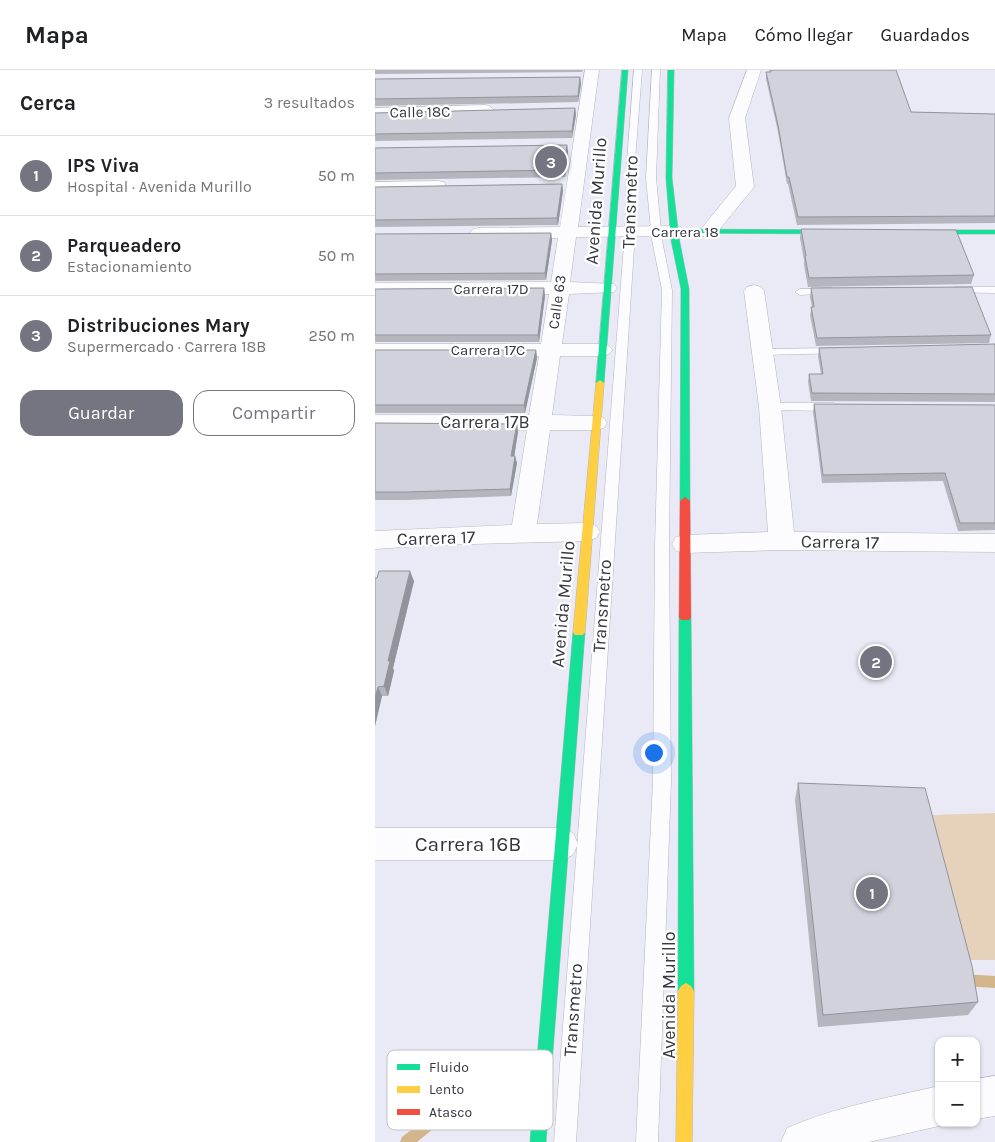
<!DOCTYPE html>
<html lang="es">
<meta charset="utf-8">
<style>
body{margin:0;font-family:Karla,sans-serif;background:#f6f6f6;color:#202124}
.controls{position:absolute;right:15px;bottom:15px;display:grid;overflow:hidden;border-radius:10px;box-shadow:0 1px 4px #0004}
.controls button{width:45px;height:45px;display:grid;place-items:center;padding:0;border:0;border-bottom:1px solid #e0e0e0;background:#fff;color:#202124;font:25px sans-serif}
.you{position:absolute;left:278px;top:682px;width:18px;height:18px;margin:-12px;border:4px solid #fff;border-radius:50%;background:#1a73e8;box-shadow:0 0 0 8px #1a73e833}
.badge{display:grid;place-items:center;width:32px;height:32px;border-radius:50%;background:#747580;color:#fff;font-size:16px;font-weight:700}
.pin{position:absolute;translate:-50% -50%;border:2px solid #fff;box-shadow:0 1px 5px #0006}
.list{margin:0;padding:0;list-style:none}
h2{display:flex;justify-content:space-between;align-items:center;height:65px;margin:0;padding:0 20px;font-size:21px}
h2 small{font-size:16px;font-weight:400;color:#757577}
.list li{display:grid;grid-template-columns:32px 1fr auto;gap:15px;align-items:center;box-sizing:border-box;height:80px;padding:0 20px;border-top:1px solid #e0e0e0}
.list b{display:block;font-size:19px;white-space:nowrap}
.list p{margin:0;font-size:16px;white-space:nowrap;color:#757577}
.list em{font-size:16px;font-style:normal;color:#757577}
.actions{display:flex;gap:10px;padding:15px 20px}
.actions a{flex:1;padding:11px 0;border:1px solid #747580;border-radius:15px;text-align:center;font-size:18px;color:#747580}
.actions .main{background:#747580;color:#fff}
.map{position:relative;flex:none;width:620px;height:1072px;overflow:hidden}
header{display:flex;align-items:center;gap:30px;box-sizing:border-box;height:70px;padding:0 25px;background:#fff;border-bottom:1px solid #e0e0e0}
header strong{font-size:24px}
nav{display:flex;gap:28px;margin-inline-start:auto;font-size:18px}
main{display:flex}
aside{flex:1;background:#fff}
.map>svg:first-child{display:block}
.green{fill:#e6d1ba}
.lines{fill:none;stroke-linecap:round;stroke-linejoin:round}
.stream{fill:#d3b58c;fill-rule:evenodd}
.lane-casing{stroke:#b5b5c0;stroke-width:1}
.street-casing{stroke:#b5b5c0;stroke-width:1}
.fast-casing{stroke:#b5b5c0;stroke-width:1}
.slow-casing{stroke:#b5b5c0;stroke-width:1}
.jam-casing{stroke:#b5b5c0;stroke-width:1}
.lane{fill:#fcfcfe;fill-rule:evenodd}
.street{fill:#fcfcfe;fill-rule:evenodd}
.fast{fill:#16e098;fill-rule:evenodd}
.slow{fill:#ffcf43;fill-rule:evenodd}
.jam{fill:#f24e42;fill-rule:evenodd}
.wall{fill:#b5b5be}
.shaded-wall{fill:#93939b}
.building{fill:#d2d2dd;stroke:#93939b}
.labels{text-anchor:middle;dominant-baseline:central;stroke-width:4.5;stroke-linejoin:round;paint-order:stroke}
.far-street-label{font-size:15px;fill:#353641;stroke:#fff}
.street-label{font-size:18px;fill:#353641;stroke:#fff}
.near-street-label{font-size:21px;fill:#353641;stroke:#fff}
.key{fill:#fff;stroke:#c2c3c6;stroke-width:1}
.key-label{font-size:14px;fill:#353641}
</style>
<header>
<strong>Mapa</strong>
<nav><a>Mapa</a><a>Cómo llegar</a><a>Guardados</a></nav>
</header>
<main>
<aside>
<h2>Cerca<small>3 resultados</small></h2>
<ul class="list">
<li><span class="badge">1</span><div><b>IPS Viva</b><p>Hospital · Avenida Murillo</p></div><em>50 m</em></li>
<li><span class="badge">2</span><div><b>Parqueadero</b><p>Estacionamiento</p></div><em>50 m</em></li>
<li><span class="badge">3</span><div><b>Distribuciones Mary</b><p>Supermercado · Carrera 18B</p></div><em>250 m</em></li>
</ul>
<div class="actions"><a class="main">Guardar</a><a>Compartir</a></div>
</aside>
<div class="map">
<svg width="620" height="1072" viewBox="0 0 620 1072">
<rect width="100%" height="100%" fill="#eaeaf6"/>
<path class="green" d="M620 743V890H588L557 745Z"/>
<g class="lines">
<path class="stream" d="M588 904 620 906V918L588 916 584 914 582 910 584 906Z
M116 999 120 1001 122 1005 120 1009 42 1072H25L27 1067 112 1001Z"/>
<g class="lane-casing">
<path id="lane" d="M259 0H267L260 91V162L201 1072H179L250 162 252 91Z
M277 0H285L281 108 287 170 297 220 294 476 296 711 283 1072H261L278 711 280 476 287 220 277 170 271 108Z
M579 217H620V223L575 222 574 220Z
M456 218 460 219 461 221 460 223 425 225 420 222 425 219Z
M464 278 468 279 470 281 468 283 388 285 382 282 388 279Z
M395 333H459L465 337 459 341 391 340 389 337Z"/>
</g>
<g class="street-casing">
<path id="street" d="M210 0H224L203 157 300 156 306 157 309 161 306 165 300 166 201 167 195 212 239 214 242 218 239 222 194 224 187 274H227L234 276 238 280 234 284 227 286H185L177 345 221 346 229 348 232 353 229 358 221 360H175L162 454 212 453 221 456 225 462 221 468 212 471 61 475 0 479V461L137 455 152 360 0 359V345H154L164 286H0V274H166L174 224 0 225V213L176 212 183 168H104L98 167 95 163 98 159 104 158 185 157Z
M372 0H386L370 48 379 117 339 166 333 167 327 166 324 162 327 158 361 116 354 48Z
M111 35 116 37 119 40 116 43 0 48V38Z
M63 111 69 112 71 116 69 120 0 122V112Z
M379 215 386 217 389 221 406 337 419 462 620 464V482L407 480 310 483 301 481 297 474 301 467 310 465 393 462 384 337 369 221 372 217Z
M0 758H186L198 763 203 774 198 785 186 790H0Z
M620 1006V1046L601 1049V1009Z
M564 1016V1053H571L564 1056 494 1072H406L412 1058C460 1037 512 1028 564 1016Z"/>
</g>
<g class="fast-casing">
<path id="fast" d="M247 0H253L229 313 225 316 221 313Z
M293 0H299L297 108 303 159 464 160 468 162 464 164 303 163 314 219 315 431 310 435 305 431 306 219 296 170 291 108Z
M541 160H620V164H541Z
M310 543 314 544 316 547 319 921 316 926 311 929 306 926 303 921 304 547 306 544Z
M204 557 208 559 210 562 171 1072H155L198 562 200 559Z"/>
</g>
<g class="slow-casing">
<path id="slow" d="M225 310 229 313 210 562 208 565H200L198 562 221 313Z
M311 913 316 916 319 921 317 1072H301L303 921 306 916Z"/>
</g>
<g class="jam-casing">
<path id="jam" d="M310 427 315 431 316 547 314 550H306L304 547 305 431Z"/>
</g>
<use href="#lane" class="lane"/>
<use href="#street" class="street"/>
<use href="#fast" class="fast"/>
<use href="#slow" class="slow"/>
<use href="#jam" class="jam"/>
</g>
<path class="wall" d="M0 0H208L207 2 0 4Z
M394 0H521L536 42 620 44V153L422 155 413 114H412L403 62 391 9V2H395Z
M205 7 206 14 203 32 0 36V9Z
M200 38 201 45 197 68 0 71V43Z
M192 75 193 82 190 107 0 110V78Z
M187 114 188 121 183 155 0 157V117Z
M426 159 599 205 596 214 433 217 429 195V190L425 168Z
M176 163 177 170 171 210 0 211V164Z
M169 218 170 226 164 272H0V219Z
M436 218 616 265 614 273 441 276 435 245 437 237 435 227Z
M620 274V332L436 331 433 312 434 304H446L443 286 444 278Z
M0 280H161L162 288 150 343H0Z
M439 334 620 335V460L583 461 568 411 447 413 438 342Z
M0 353 142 354 143 362 139 386 142 393 136 426 32 430H0Z
M0 508 39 511 18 598 19 601 13 626H7L0 656Z
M423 713 603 932 593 945 443 957 420 730Z"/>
<path class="shaded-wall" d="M205 7 206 14 203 32V26Z
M200 38 201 45 197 68V61Z
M192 75 193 82 190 107 189 100Z
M187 114 188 121 183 155 182 148Z
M176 163 177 170 171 210 170 203Z
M169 218 170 226 164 272 163 265Z
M161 280 162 288 150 343 149 335Z
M142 354 143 362 138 394 136 386Z
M140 386 142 393 136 426 135 419Z
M35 501 39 511 18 598 19 601 13 626 9 616 13 591Z
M3 617 7 626 0 656V628Z"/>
<path class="building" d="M396 0H521L536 42 620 44V146L423 147 414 107H412L403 55 391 2H396Z
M205 7 203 26 0 29V9Z
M200 38 197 61 0 64V43Z
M192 75 189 100 0 103V78Z
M187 114 182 148 0 150V117Z
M426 159 581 160 599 205 434 208 430 186H431Z
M176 163 170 203 0 204V164Z
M597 217 616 265 442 268 436 237H439L436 218Z
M169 218 163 265H0V219Z
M620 274V324L437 323 434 304H448L444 278Z
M0 280H161L149 335H0Z
M439 334 620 335V453H585L570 403 448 405Z
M0 353 142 354 136 386H140L135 419 30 422H0Z
M4 501H35L13 591H15L9 616 3 617 0 628V508H2Z
M423 713 550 718 597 896 603 932 448 945Z"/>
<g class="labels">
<g class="far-street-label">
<text transform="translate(45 42) rotate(-1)">Calle 18C</text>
<text x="310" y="162">Carrera 18</text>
<text x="116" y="219">Carrera 17D</text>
<text transform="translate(182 232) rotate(-82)">Calle 63</text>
<text x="113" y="280">Carrera 17C</text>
</g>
<g class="street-label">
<text transform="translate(221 131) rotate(-86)">Avenida Murillo</text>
<text transform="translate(255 132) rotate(-88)">Transmetro</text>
<text x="110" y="352">Carrera 17B</text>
<text transform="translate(61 468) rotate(-2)">Carrera 17</text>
<text transform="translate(465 472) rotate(1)">Carrera 17</text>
<text transform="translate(188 534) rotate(-85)">Avenida Murillo</text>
<text transform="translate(227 536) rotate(-86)">Transmetro</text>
<text transform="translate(294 925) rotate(-90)">Avenida Murillo</text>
<text transform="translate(198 940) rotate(-86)">Transmetro</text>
</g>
<g class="near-street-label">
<text x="93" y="774">Carrera 16B</text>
</g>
</g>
<rect x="12" y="980" width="166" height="80" rx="8" class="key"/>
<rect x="22" y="994" width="23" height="6" fill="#16e098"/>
<rect x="22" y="1016" width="23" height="7" fill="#ffcf43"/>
<rect x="22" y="1039" width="23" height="6" fill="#f24e42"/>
<g class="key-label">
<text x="54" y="1002">Fluido</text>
<text x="54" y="1024">Lento</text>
<text x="54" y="1047">Atasco</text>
</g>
</svg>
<div class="controls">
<button>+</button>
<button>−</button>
</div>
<div class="you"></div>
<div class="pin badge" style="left:497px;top:823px">1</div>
<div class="pin badge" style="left:501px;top:592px">2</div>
<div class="pin badge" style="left:176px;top:92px">3</div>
</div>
</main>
